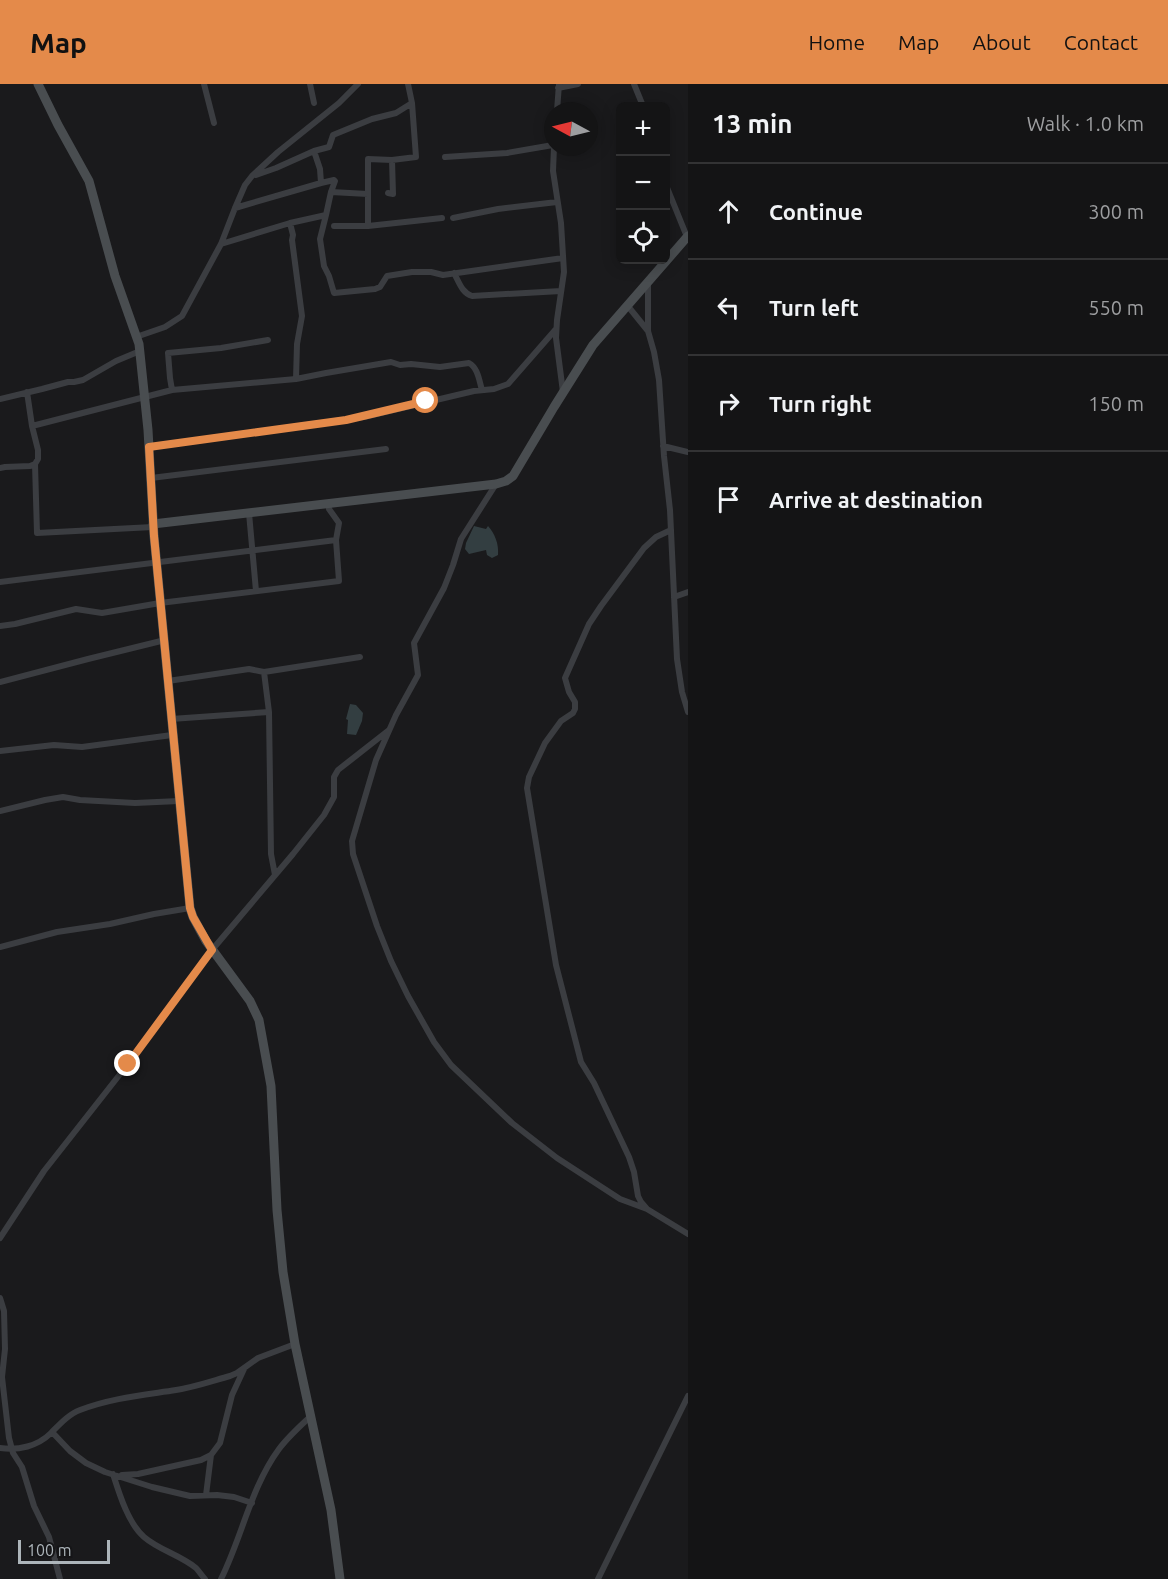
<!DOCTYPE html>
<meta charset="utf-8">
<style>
body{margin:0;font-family:Ubuntu,sans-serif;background:#212122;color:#f1f3f6}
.controls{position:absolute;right:18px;top:18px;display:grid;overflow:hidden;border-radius:9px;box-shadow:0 3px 15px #0003}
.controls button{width:54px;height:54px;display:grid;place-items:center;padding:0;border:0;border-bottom:2px solid #333334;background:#141415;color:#f1f3f6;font:30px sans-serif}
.compass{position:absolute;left:544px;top:18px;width:54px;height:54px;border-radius:50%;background:#141415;box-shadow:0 3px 15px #0003;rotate:277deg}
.scale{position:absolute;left:18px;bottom:15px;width:92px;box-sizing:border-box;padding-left:6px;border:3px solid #adb5ba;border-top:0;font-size:16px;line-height:21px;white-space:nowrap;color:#adb5ba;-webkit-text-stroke:4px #151517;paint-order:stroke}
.stop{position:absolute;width:18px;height:18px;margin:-14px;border:4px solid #e48a4a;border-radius:50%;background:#fff}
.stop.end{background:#e48a4a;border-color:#fff;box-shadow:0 2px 6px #0008}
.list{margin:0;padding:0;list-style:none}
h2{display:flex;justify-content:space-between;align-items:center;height:78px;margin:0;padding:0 24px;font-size:26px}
h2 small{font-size:20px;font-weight:400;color:#9d9ea0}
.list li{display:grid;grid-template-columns:39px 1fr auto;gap:18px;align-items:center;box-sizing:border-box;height:96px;padding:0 24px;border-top:2px solid #333334}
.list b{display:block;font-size:22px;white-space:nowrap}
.list em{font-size:20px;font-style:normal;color:#9d9ea0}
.icon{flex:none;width:33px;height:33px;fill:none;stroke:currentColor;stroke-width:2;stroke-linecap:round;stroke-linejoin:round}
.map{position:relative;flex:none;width:688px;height:1495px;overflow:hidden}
header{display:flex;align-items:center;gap:36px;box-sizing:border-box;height:84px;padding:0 30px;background:#e48a4a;color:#111}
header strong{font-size:28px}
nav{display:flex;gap:33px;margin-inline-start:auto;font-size:21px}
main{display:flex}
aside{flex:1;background:#141415}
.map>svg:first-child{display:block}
.water{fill:#333e41}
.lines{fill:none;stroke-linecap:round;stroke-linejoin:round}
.street{stroke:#3b3d41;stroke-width:6}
.secondary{stroke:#494d50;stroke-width:9}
.route{stroke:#e48a4a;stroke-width:8}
</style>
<header>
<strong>Map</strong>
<nav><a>Home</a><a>Map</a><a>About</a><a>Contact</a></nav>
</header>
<main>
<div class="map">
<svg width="688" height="1495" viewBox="0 0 688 1495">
<rect width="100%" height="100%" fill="#1a1a1c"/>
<path class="water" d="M474 442 486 445 488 442C495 450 499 460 498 471L492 474 487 471 486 466 469 470 465 465 466 459Z
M350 620 356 621 363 629 362 637 356 651 347 650 348 636 346 635Z"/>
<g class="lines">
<path class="street" d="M204 0 214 39
M310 0 314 19
M408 0 412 19
M634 0 643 22
M558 4 578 0
M557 27 559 0
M554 63 553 87 561 139 564 188 557 236 556 254 563 308
M314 67 329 63 333 51 372 35 396 29 412 19 416 73 392 76
M445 73 507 69 553 61
M256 91 276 84 314 67 320 85 321 99
M666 101 687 153
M331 108 368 110V142H334
M368 110V75L392 76 393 110 388 109
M326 131 320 155 324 182 329 192 334 209 375 205 380 203 387 192 412 188H431L443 191 563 174
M453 134 498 125 557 118
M290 139 293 151 292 156 302 232 297 260 296 295
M368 142 442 134
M221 160 290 139 326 131 331 108 335 97 334 96 321 99 235 124
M454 189C459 198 462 209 472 212L561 207
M648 198V247L654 268 659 296 664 372 670 426 677 575 682 608 688 628
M627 221 648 247
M136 253 165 243 182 232 221 160 235 124 245 101 252 92 278 68 339 19 358 0
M172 306 170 294 168 269 221 264 268 256
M0 315 42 305 68 298H74L83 296 116 277 140 267
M32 342 172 306 296 295 326 289 391 278 400 281 411 280 440 283 469 279C478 284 479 296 482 306
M663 362 688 368
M149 363 364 333 474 307 494 305 508 300 556 245
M35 380 37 449 153 443
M0 384 5 383 30 382 35 380 38 375V366L32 342 27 308
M151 394 386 365
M496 400 461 455 453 481 444 504 414 559 418 591 396 631 376 676 352 757 353 770 377 842 391 877 408 912 434 958 451 981 512 1039 557 1074 620 1115 647 1125
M249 429 256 507
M671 446 656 453 644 464 601 522 589 540 565 594 569 608 575 618V625L573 629 561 637 545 659 529 693 527 704 556 881 581 978 594 999 629 1073 634 1088 638 1112 641 1118 647 1125 688 1150
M0 498 336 456 339 439 329 425 328 419
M674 513 688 508
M0 542 15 540 76 525 102 529 160 519 339 497 336 456
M264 588 360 573
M168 597 249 585 264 588 269 628 271 770 275 791
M0 598 88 575 165 556
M171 635 269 628
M0 667 54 661 82 663 172 651
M0 727 45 716 63 713 80 716 135 719 179 717
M0 863 57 848 110 840 154 830 190 824
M0 1154 44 1087 128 980 212 866 293 770 324 731 334 713V693L338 686 389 646
M0 1214 4 1227 5 1265 2 1293 9 1354 13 1369 22 1383 34 1422 49 1453 60 1495
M52 1348 70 1367 86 1379 105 1388 152 1403 190 1412 217 1411 234 1413 252 1419
M0 1364C18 1367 38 1362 51 1349 60 1340 69 1330 80 1326 111 1314 144 1311 176 1306 195 1303 212 1297 230 1292L237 1289 258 1274 295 1260
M113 1390C119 1409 128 1439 144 1453 159 1466 180 1471 196 1484 199 1487 202 1492 205 1495
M122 1391 138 1390 201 1376 211 1371 220 1359 232 1311 244 1285
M206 1411 211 1371
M221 1495C242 1453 251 1403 279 1365 288 1353 300 1342 311 1332
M598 1495 688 1312"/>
<path class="secondary" d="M38 0 58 41 89 97 115 192 139 260 148 346 154 452 190 824 193 833 206 857 250 917 259 936 271 1002 277 1126 283 1188 295 1260 331 1426 340 1495
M153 440 496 400 506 397 513 392 554 323 593 261 688 152"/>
</g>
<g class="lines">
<path class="route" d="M128 980 212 866 193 833 190 824 154 452 149 363 346 336 426 317"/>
</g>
</svg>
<div class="controls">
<button>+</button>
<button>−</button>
<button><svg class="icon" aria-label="locate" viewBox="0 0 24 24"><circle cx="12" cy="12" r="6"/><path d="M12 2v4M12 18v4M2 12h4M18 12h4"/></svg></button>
</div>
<svg class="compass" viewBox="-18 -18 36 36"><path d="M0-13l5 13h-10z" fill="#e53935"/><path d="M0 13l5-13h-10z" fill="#9d9ea0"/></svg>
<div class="scale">100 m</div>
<div class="stop" style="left:426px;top:317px"></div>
<div class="stop end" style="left:128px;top:980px"></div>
</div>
<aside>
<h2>13 min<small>Walk · 1.0 km</small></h2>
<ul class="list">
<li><svg class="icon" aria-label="ahead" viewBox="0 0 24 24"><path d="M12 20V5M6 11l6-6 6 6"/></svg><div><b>Continue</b></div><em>300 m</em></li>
<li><svg class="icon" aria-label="left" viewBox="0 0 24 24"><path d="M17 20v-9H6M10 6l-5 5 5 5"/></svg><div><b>Turn left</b></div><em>550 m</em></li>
<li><svg class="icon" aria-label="right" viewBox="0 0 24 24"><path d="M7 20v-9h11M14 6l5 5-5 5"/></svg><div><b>Turn right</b></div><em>150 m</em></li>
<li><svg class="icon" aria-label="arrive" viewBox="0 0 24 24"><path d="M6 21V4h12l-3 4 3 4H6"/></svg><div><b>Arrive at destination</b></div></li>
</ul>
</aside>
</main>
